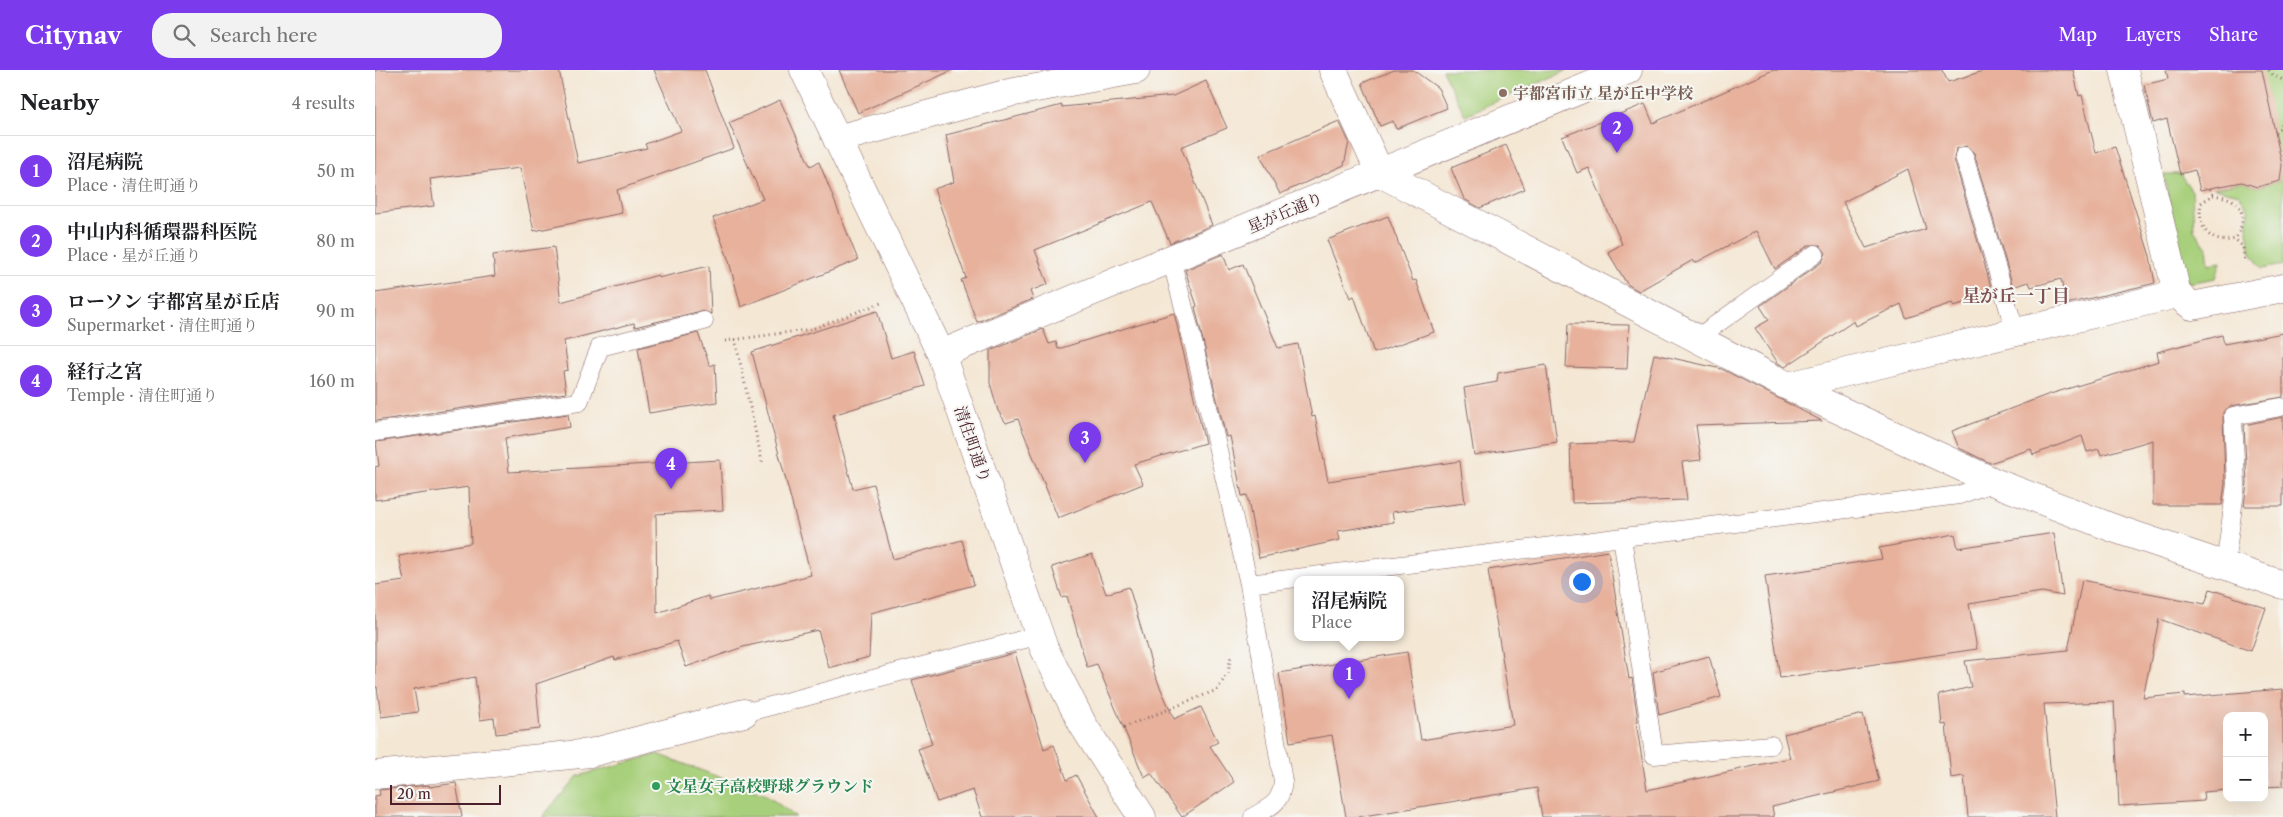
<!DOCTYPE html>
<meta charset="utf-8">
<style>
body{margin:0;font-family:"Libre Caslon Text","Noto Serif JP",serif;background:#f2f2f2;color:#202124}
.controls{position:absolute;right:15px;bottom:15px;display:grid;overflow:hidden;border-radius:10px;box-shadow:0 5px 20px #0002}
.controls button{width:45px;height:45px;display:grid;place-items:center;padding:0;border:0;border-bottom:1px solid #e0e0e0;background:#fff;color:#202124;font:25px sans-serif}
.scale{position:absolute;left:15px;bottom:12px;width:111px;box-sizing:border-box;padding-left:5px;border:2px solid #4a1f2b;border-top:0;font-size:14px;line-height:18px;white-space:nowrap;color:#4a1f2b;-webkit-text-stroke:4px #f6f6f2;paint-order:stroke}
.you{position:absolute;left:1206px;top:511px;width:18px;height:18px;margin:-12px;border:4px solid #fff;border-radius:50%;background:#1a73e8;box-shadow:0 0 0 8px #1a73e833}
.badge{display:grid;place-items:center;width:32px;height:32px;border-radius:50%;background:#7c3aed;color:#fff;font-size:16px;font-weight:700}
.pin{position:absolute;translate:-50% -41px;filter:drop-shadow(0 1px 2px #0008)}
.pin::after{content:'';position:absolute;top:26px;width:18px;height:15px;background:inherit;clip-path:polygon(0 0,100% 0,50% 100%)}
.popup{position:absolute;left:919px;top:506px;width:110px;height:65px;box-sizing:border-box;display:grid;place-content:center;border-radius:10px;background:#fff;filter:drop-shadow(0 1px 4px #0005);font-size:16px;white-space:nowrap;color:#757577}
.popup b{font-size:19px;color:#202124}
.popup::after{content:'';position:absolute;left:50%;top:100%;margin-left:-10px;border:10px solid transparent;border-top-color:#fff}
.list{margin:0;padding:0;list-style:none}
h2{display:flex;justify-content:space-between;align-items:center;height:65px;margin:0;padding:0 20px;font-size:21px}
h2 small{font-size:16px;font-weight:400;color:#757577}
.list li{display:grid;grid-template-columns:32px 1fr auto;gap:15px;align-items:center;box-sizing:border-box;height:70px;padding:0 20px;border-top:1px solid #e0e0e0}
.list b{display:block;font-size:19px;white-space:nowrap}
.list p{margin:0;font-size:16px;white-space:nowrap;color:#757577}
.list em{font-size:16px;font-style:normal;color:#757577}
.icon{flex:none;width:28px;height:28px;fill:none;stroke:currentColor;stroke-width:2;stroke-linecap:round;stroke-linejoin:round}
.map{position:relative;flex:none;width:1908px;height:747px;overflow:hidden}
header{display:flex;align-items:center;gap:30px;box-sizing:border-box;height:70px;padding:0 25px;background:#7c3aed;color:#fff}
header strong{font-size:24px}
nav{display:flex;gap:28px;margin-inline-start:auto;font-size:18px}
.search{width:350px;height:45px;background:#f2f2f2;display:flex;align-items:center;gap:12px;box-sizing:border-box;padding:0 18px;border-radius:20px;color:#757577;font-size:19px}
main{display:flex}
aside{flex:1;background:#fff}
.map>svg:first-child{display:block}
.green{fill:#a8d07c;stroke:#797854}
.building{fill:#e7b19b;fill-rule:evenodd}
.lines{fill:none;stroke-linecap:round;stroke-linejoin:round}
.service-casing{stroke:#866566;stroke-width:19}
.minor-casing{stroke:#866566;stroke-width:29}
.tertiary-casing{stroke:#866566;stroke-width:29}
.path{stroke:#866566;stroke-width:3;stroke-dasharray:1 4;stroke-linecap:butt}
.service{stroke:#fff;stroke-width:18}
.minor{stroke:#fff;stroke-width:28}
.tertiary{stroke:#fff;stroke-width:28}
.education-dot{fill:#8d6e63;stroke:#f6f6f2;stroke-width:2}
.leisure-dot{fill:#2e9e5b;stroke:#f6f6f2;stroke-width:2}
.labels{text-anchor:middle;dominant-baseline:central;stroke-width:4;stroke-linejoin:round;paint-order:stroke}
.education-label{font-size:16px;font-weight:bold;fill:#785e54;stroke:#f6f6f2;text-anchor:start}
.street-label{font-size:16px;fill:#4a1f2b;stroke:#f6f6f2}
.leisure-label{font-size:16px;font-weight:bold;fill:#27864d;stroke:#f6f6f2;text-anchor:start}
.neighbourhood-label{font-size:18px;font-weight:bold;fill:#815252;stroke:#f6f6f2}
</style>
<header>
<strong>Citynav</strong>
<div class="search"><svg class="icon" aria-label="search" viewBox="0 0 24 24"><circle cx="10" cy="10" r="6"/><path d="M15 15l6 6"/></svg>Search here</div>
<nav><a>Map</a><a>Layers</a><a>Share</a></nav>
</header>
<main>
<aside>
<h2>Nearby<small>4 results</small></h2>
<ul class="list">
<li><span class="badge">1</span><div><b>沼尾病院</b><p>Place · 清住町通り</p></div><em>50 m</em></li>
<li><span class="badge">2</span><div><b>中山内科循環器科医院</b><p>Place · 星が丘通り</p></div><em>80 m</em></li>
<li><span class="badge">3</span><div><b>ローソン 宇都宮星が丘店</b><p>Supermarket · 清住町通り</p></div><em>90 m</em></li>
<li><span class="badge">4</span><div><b>経行之宮</b><p>Temple · 清住町通り</p></div><em>160 m</em></li>
</ul>
</aside>
<div class="map">
<svg width="1908" height="747" viewBox="0 0 1908 747">
<rect width="100%" height="100%" fill="#f6f6f2"/>
<filter id="ink" filterUnits="userSpaceOnUse"><feTurbulence type="fractalNoise" baseFrequency=".02" numOctaves="2"/><feDisplacementMap in="SourceGraphic" scale="10" xChannelSelector="R" yChannelSelector="G"/><feConvolveMatrix kernelMatrix="1 2 1 2 8 2 1 2 1" color-interpolation-filters="sRGB"/></filter>
<filter id="wash" filterUnits="userSpaceOnUse"><feTurbulence type="fractalNoise" baseFrequency=".0096" numOctaves="4" result="noise"/><feDisplacementMap in="SourceGraphic" scale="20" xChannelSelector="R" yChannelSelector="G"/><feGaussianBlur stdDeviation="1.12" result="paint"/><feColorMatrix in="noise" values="0 0 0 0 0 0 0 0 0 0 0 0 0 0 0 0 0 1.4 0 .05"/><feComposite in="paint" operator="in"/></filter>
<g filter="url(#wash)">
<rect width="100%" height="100%" fill="#f4e7d4"/>
<path class="green" d="M1067 0H1193L1090 45Z
M1860 0H1908V195L1887 199 1876 183 1872 161 1874 141 1864 124 1839 118 1867 112 1882 117 1905 111C1908 65 1883 37 1860 0Z
M1788 104H1805L1817 121 1819 160 1832 178 1834 194 1846 192 1841 208 1813 213Z
M283 684 391 725 421 747H167L203 706Z"/>
<g id="blocks">
<path class="building" d="M0 0H184L203 93 272 78 270 74 306 61 279 0H330L359 78 242 120 247 143 159 161 145 98 55 109 59 136 0 143Z
M464 0H578L483 43Z
M1019 0H1038L1063 18 1072 38 1021 59 1018 51 1005 56 987 13Z
M1398 0H1567L1573 12 1611 0H1698L1704 26 1707 25 1721 83 1740 77 1775 186 1780 213 1691 234 1686 209 1656 217 1654 212 1638 217 1599 83 1591 76 1581 79 1579 89 1618 224 1579 236 1577 233 1531 248 1526 234 1481 256 1479 251 1410 297 1403 293 1380 258 1394 250 1385 236 1447 192 1451 183 1445 175H1434L1400 199 1381 161 1320 193 1318 190 1264 221 1252 214 1233 182 1247 174 1214 98 1202 103 1187 67 1270 34 1278 53ZM1533 99 1551 159 1491 178 1468 132Z
M1791 0H1887L1907 95 1905 111 1882 117 1867 112 1825 120 1820 100 1805 104 1792 49 1778 53 1769 15 1793 9Z
M831 11 852 58 806 77 837 155 795 173 777 132 660 180 673 214 655 221 658 229 602 252 586 210 591 208 559 119 579 112 571 65 687 35V37L798 26Z
M405 30 435 96 444 92 483 190 366 237 354 191 338 148 388 129 354 53Z
M964 51 974 72 969 95 905 124 885 85Z
M1131 75 1150 119 1105 138 1089 129 1076 98Z
M1013 146 1038 211 1041 210 1059 262 999 283 979 226 975 228 952 170Z
M179 177 186 232 283 205V208L334 196 336 244 326 241 260 257 259 253 189 271 193 300 188 301 191 323 0 351V223L120 206 118 185Z
M848 184 854 200 868 194 903 278 923 274 937 347 940 346 953 411 1085 391 1090 433 1017 442 1019 452 963 461 965 470 884 488 872 425 867 426 855 366 851 367 820 237 822 236 810 200Z
M502 241 516 288 539 281 550 316 458 345 478 419 498 414 518 489 587 470 599 515 496 543 494 587 454 598 443 560 368 577 311 597 302 571 240 590 239 587 161 614 165 659 121 664 119 648 105 650 100 607 39 619 43 642 6 647 2 617H0V515L29 511 24 486 96 473 94 417 0 430V397L4 396 1 372 193 344 195 357 130 368 134 402 345 390 348 440 281 444 282 543 333 526 335 530 436 505 377 282Z
M799 243 830 373 759 394 768 414 683 448 643 349 631 353 623 341 615 313V281L668 259 674 274 681 272 683 279Z
M1193 254 1254 255 1252 299 1191 297Z
M323 263 335 296 340 294 342 332 274 343 263 278Z
M1908 263V327L1856 336 1848 342 1850 414 1847 435H1778V370L1726 385 1724 379 1712 382 1707 366 1658 385 1656 379 1615 393 1584 378 1577 361 1672 325 1784 291 1782 282 1847 265 1849 274Z
M1279 284 1347 299 1447 351 1321 355 1326 390 1307 392 1312 430 1197 433 1195 374 1259 372Z
M1171 295 1182 372 1099 385 1089 318 1122 312 1123 303Z
M1908 347V436H1869L1872 414 1869 355Z
M1679 463 1688 526 1667 522 1594 534 1602 579 1405 608 1390 506 1507 489 1504 478 1580 464 1583 478Z
M1233 481 1254 609 1257 608 1263 651 1261 652 1272 720 1415 688 1409 664 1488 644 1504 711 1397 737 1399 747H1167L1162 718 982 747H971L957 665 915 672 904 603 1032 582 1046 670 1138 655 1113 500Z
M717 484 731 524 754 517 779 603 799 649 826 637 843 672 835 676 859 712 807 747 776 703 769 707 722 594 712 597 692 526 687 528 677 497Z
M1707 510 1830 534 1835 519 1891 538 1876 581 1784 549 1768 628 1810 624V627L1908 619V716L1889 717V646H1852V720L1828 722 1829 731 1744 736 1739 632 1669 634 1680 747H1593L1589 706 1576 708 1571 654 1567 655 1564 625 1596 617 1590 591 1693 580Z
M640 583 669 679 679 675 692 710 701 705 724 747H607L598 720 562 732 543 679 557 674 537 610Z
M1334 586 1346 627 1284 645 1278 602Z
M81 713 87 747H0V726L5 725 4 720 54 715V717Z"/>
</g>
</g>
<g filter="url(#ink)">
<use href="#blocks" fill-opacity="0" stroke="#866566" stroke-width="1"/>
<g class="lines">
<g class="service-casing">
<path id="service" d="M1589 86 1640 261
M796 189 819 276 874 514 1584 425 1619 412
M1322 268 1440 184
M0 362 204 332 225 277 329 251
M1247 467 1279 685 1396 675
M1850 496 1861 414 1858 346 1906 337
M874 514 908 711C906 734 896 736 878 747
M369 643 665 565"/>
</g>
<g class="minor-casing">
<path id="minor" d="M958 0 1005 103 1413 316 1619 412 1738 458 1908 515
M462 69 634 23 761 0
M1798 221 1817 236 1908 218
M1413 316 1794 226 1800 215 1749 0
M0 705 215 683 369 643"/>
</g>
<g class="tertiary-casing">
<path id="tertiary" d="M429 0 566 284 669 578 708 655 767 747
M566 284 1253 0"/>
</g>
<path class="path" d="M1894 0 1898 5 1908 10
M1900 62 1906 57 1908 49
M1835 119 1838 125 1826 133C1822 156 1834 176 1860 169L1868 177 1870 193
M1838 125C1844 126 1852 127 1857 130 1872 139 1868 157 1860 169
M360 269 388 396
M350 271 437 259 506 233
M749 657 842 620 853 603 856 585"/>
<use href="#service" class="service"/>
<use href="#minor" class="minor"/>
<use href="#tertiary" class="tertiary"/>
</g>
</g>
<circle class="education-dot" cx="1128" cy="23" r="5"/>
<circle class="leisure-dot" cx="281" cy="716" r="5"/>
<g class="labels">
<g class="education-label">
<text x="1138" y="23">宇都宮市立 星が丘中学校</text>
</g>
<g class="street-label">
<text transform="translate(910 142) rotate(-23)">星が丘通り</text>
<text transform="translate(598 374) rotate(71)">清住町通り</text>
</g>
<g class="leisure-label">
<text x="291" y="716">文星女子高校野球グラウンド</text>
</g>
<g class="neighbourhood-label">
<text x="1641" y="226">星が丘一丁目</text>
</g>
</g>
</svg>
<div class="controls">
<button>+</button>
<button>−</button>
</div>
<div class="scale">20 m</div>
<div class="you"></div>
<div class="pin badge" style="left:974px;top:629px">1</div>
<div class="popup"><b>沼尾病院</b>Place</div>
<div class="pin badge" style="left:1242px;top:83px">2</div>
<div class="pin badge" style="left:710px;top:393px">3</div>
<div class="pin badge" style="left:296px;top:419px">4</div>
</div>
</main>
